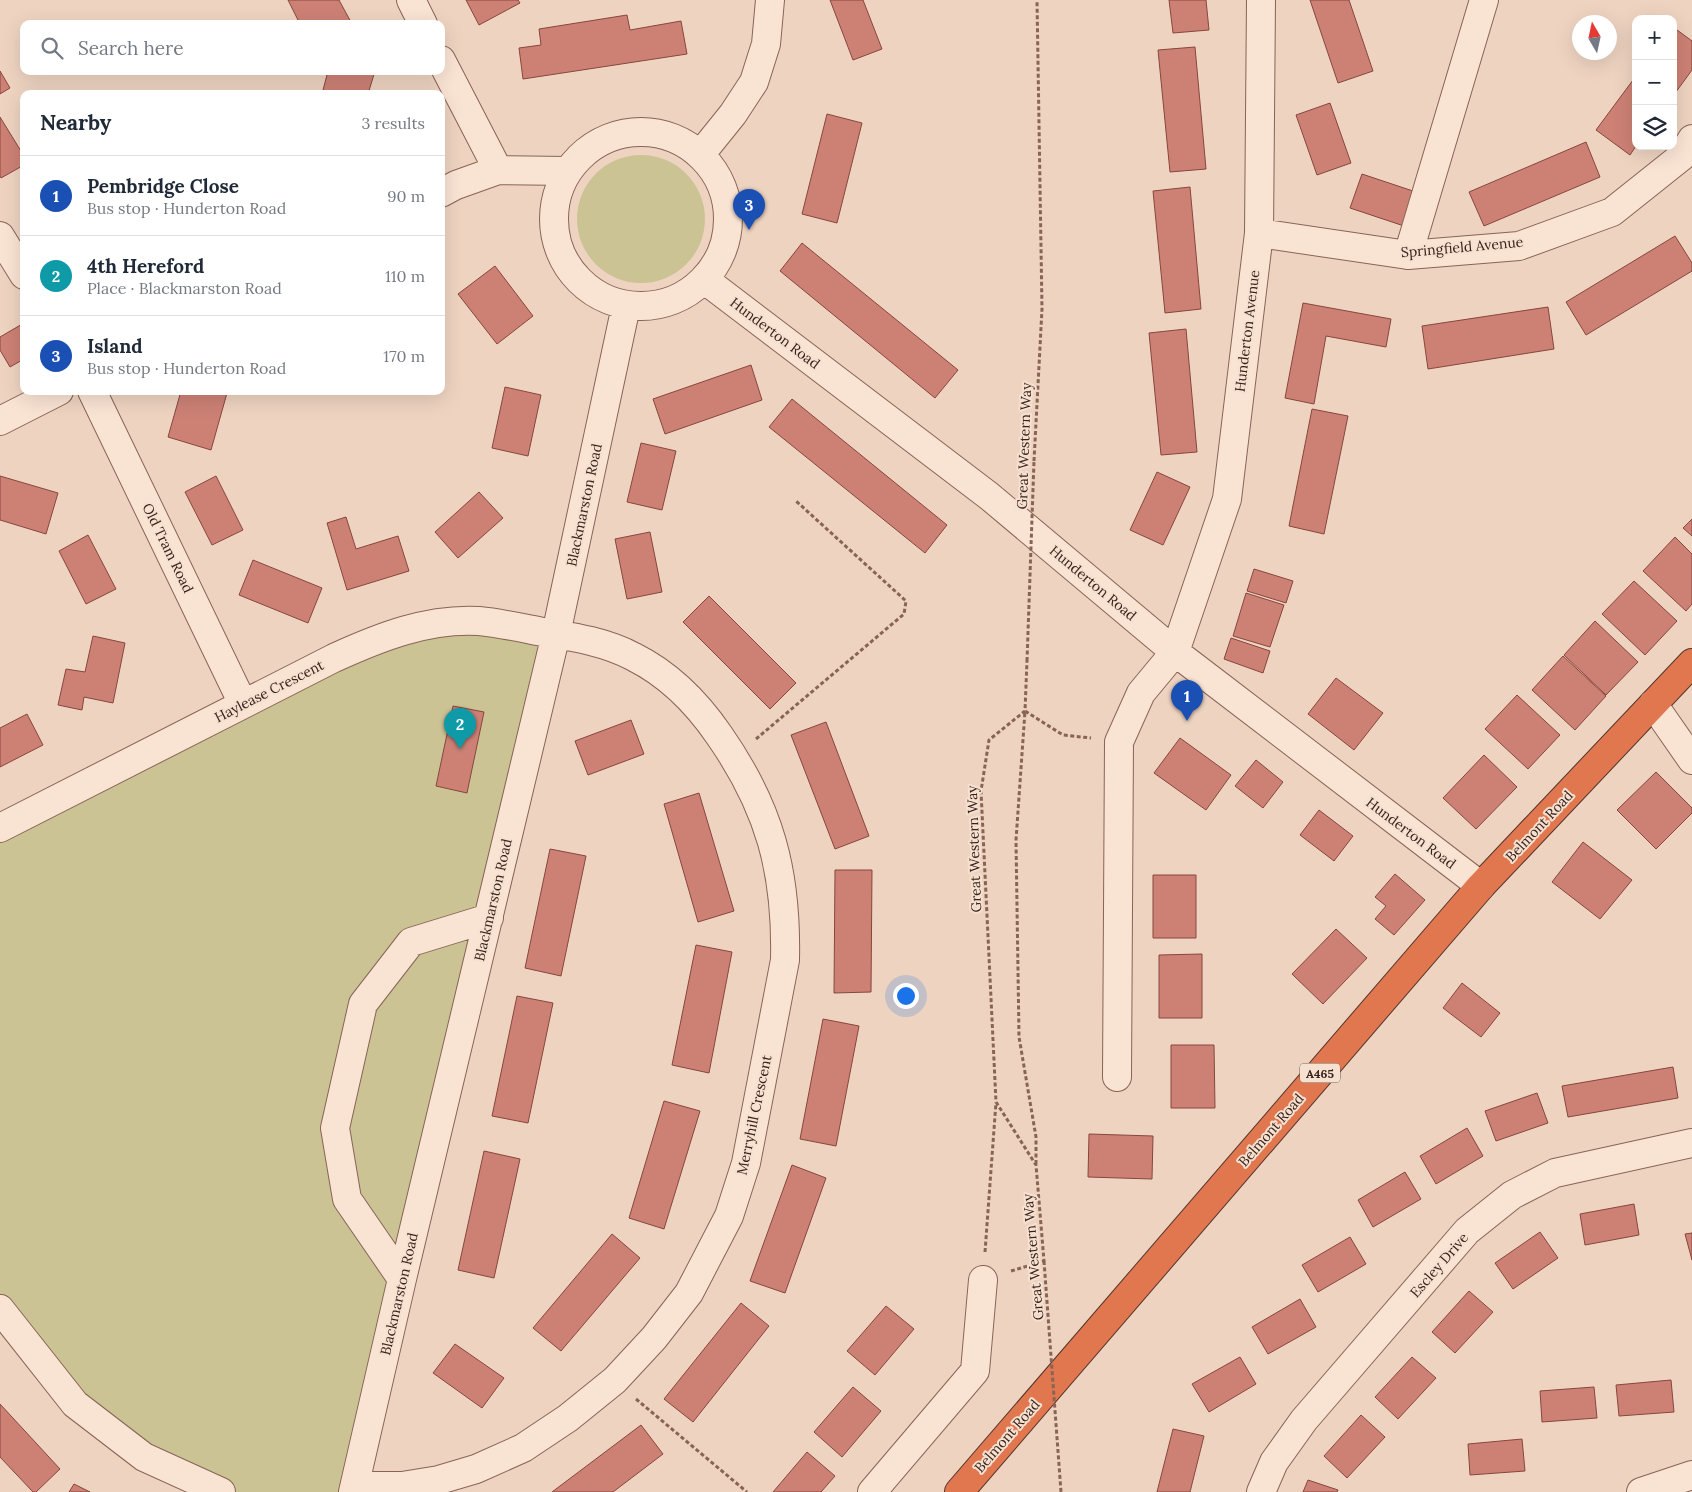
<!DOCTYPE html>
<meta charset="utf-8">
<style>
body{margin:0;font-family:Lora,serif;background:#f6f6f7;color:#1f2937}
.controls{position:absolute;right:15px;top:15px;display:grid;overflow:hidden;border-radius:10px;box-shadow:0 5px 20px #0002}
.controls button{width:45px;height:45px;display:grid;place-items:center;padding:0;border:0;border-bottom:1px solid #e0e1e3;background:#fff;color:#1f2937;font:25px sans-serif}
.compass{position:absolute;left:1572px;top:15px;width:45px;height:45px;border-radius:50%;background:#fff;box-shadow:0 5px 20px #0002;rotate:351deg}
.you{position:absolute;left:905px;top:995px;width:18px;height:18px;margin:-12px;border:4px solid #fff;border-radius:50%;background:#1a73e8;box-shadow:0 0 0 8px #1a73e833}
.badge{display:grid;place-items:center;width:32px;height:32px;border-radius:50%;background:#982647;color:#fff;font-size:16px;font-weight:700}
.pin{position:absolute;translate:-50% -41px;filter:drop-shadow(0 1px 2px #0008)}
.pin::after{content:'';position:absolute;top:26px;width:18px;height:15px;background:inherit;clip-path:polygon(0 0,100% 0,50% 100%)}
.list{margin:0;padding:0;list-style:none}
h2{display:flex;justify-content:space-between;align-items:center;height:65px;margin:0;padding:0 20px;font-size:21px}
h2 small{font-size:16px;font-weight:400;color:#747a83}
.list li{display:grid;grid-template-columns:32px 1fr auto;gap:15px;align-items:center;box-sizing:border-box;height:80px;padding:0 20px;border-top:1px solid #e0e1e3}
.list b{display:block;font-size:19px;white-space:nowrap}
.list p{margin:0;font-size:16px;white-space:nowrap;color:#747a83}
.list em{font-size:16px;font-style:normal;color:#747a83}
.icon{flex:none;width:28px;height:28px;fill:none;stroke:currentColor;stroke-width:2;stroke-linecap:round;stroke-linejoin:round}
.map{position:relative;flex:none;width:1692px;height:1492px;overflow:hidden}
.search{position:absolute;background:#fff;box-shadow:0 5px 20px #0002;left:20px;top:20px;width:425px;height:55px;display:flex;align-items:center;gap:12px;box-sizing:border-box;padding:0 18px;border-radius:10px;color:#747a83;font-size:19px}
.panel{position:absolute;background:#fff;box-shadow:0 5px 20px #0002;left:20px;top:90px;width:425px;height:305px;border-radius:10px}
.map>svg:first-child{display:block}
.green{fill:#ccc394}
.building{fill:#cd8175;stroke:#87463d}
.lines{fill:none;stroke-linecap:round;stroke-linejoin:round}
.minor-casing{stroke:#886457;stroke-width:30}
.highway-casing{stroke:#55342c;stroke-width:30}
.path{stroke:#886457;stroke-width:3;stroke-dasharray:4 2.5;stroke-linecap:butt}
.minor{stroke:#f9e3d3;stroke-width:28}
.highway{stroke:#e0774e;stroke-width:28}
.path-bridge{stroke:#886457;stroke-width:3;stroke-dasharray:4 2.5;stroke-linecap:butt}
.labels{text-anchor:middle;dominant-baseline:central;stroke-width:4;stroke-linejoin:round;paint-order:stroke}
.shield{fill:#f6e0cf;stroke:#705b52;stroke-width:1}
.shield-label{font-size:12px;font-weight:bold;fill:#37221c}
.street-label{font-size:14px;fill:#37221c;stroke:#f6e0cf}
</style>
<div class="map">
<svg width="1692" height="1492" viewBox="0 0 1692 1492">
<rect width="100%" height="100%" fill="#eed3c0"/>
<path class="green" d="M577 219a64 64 0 1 1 128 0a64 64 0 1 1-128 0Z
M444 622 556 634 354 1492H224L75 1404 0 1298V830L243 704Z"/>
<path class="building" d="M288 0H339L352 24H300Z
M466 0H518L520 3 479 25Z
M830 0H863L882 49 853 60Z
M1169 0H1206L1209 30 1173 33Z
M1310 0H1349L1373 71 1338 83Z
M627 15 630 30 681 21 687 54 523 79 519 48 541 45 539 29Z
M1673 27 1692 41V70L1673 96Z
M1195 47 1206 169 1170 172 1158 50Z
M0 71 10 88 0 94Z
M328 71H375L368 94H322Z
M1636 76V146L1630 155 1596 130Z
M1330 103 1351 163 1317 175 1296 115Z
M827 114 862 123 837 223 802 214Z
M0 117 24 156V165L1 178 0 176Z
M1586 142 1600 177 1484 226 1469 192Z
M1362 174 1416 192 1404 226 1350 208Z
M1190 187 1201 309 1165 313 1153 191Z
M1675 236 1692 263V271L1586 335 1566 302Z
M802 243 958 370 935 398 780 271Z
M495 266 533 316 497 344 458 294Z
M1303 303 1391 319 1386 347 1326 336 1314 404 1285 398Z
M1548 307 1554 349 1428 369 1422 326Z
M24 323V359L10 367 0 350V337Z
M1186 329 1197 452 1161 455 1149 333Z
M751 365 762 400 665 434 653 399Z
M505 387 541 395 528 456 492 448Z
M181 391H221L227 393 211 450 168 437Z
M792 399 947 525 925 553 769 427Z
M1312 409 1348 416 1324 534 1289 526Z
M641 443 676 451 662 510 627 502Z
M1157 472 1190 487 1163 545 1130 530Z
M0 476 58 493 46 534 0 520Z
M216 476 243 530 212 545 185 492Z
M479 492 503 518 458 558 435 532Z
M346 517 356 549 398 536 409 571 347 590 327 523Z
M1692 519V536L1683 528Z
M650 532 662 592 627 599 615 539Z
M88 535 116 589 86 604 59 551Z
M1675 537 1692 554V604L1686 611 1643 571Z
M253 560 322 588 308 623 239 595Z
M1254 569 1293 581 1286 603 1247 591Z
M1634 581 1677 621 1645 655 1602 614Z
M1246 593 1284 605 1270 647 1233 636Z
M709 596 796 683 770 709 683 622Z
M1595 621 1638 662 1606 695 1564 655Z
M93 636 125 643 113 703 84 697 82 710 58 705 66 669 85 672Z
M1231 638 1270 651 1263 673 1224 659Z
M1563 656 1606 696 1575 730 1532 690Z
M1336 678 1383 713 1354 750 1308 714Z
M1517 695 1560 735 1528 769 1485 729Z
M453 706 484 712 467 793 436 786Z
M27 714 43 745 0 767V728Z
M631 720 644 754 588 775 575 741Z
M826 722 869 836 835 849 791 735Z
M1180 738 1231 775 1206 810 1154 773Z
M1484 755 1517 787 1476 829 1443 798Z
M1256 760 1283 782 1263 808 1235 786Z
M1656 772 1692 808V813L1656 849 1617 810Z
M699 793 734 911 698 922 664 804Z
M1319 810 1353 836 1334 861 1300 835Z
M1583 842 1632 880 1600 919 1552 882Z
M550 849 586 856 561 976 525 968Z
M835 870H872L871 992 834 993Z
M1395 874 1425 900 1394 935 1375 919 1386 906 1375 897Z
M1153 875H1196V938H1153Z
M1336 929 1367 958 1323 1004 1292 974Z
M696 945 732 952 709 1073 672 1065Z
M1202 954V1018H1159V955Z
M1462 983 1500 1013 1481 1037 1443 1008Z
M517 996 553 1003 528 1123 492 1116Z
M823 1019 859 1026 836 1146 800 1139Z
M1171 1045H1214L1215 1108H1171Z
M1673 1067 1678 1098 1568 1117 1562 1086Z
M1537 1093 1548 1123 1496 1141 1485 1111Z
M664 1101 700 1111 664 1229 629 1218Z
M1467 1128 1483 1156 1436 1184 1420 1156Z
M1089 1134 1153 1136 1152 1179 1088 1177Z
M484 1151 520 1159 494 1278 458 1270Z
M792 1165 826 1178 785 1293 750 1281Z
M1405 1172 1421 1199 1373 1227 1358 1200Z
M1634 1204 1639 1235 1585 1245 1580 1214Z
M1540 1232 1558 1258 1513 1289 1495 1263Z
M1692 1233V1260L1685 1234Z
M612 1234 640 1258 561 1351 533 1328Z
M1350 1237 1366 1264 1318 1292 1302 1265Z
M1469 1291 1493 1312 1455 1353 1432 1332Z
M1300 1299 1316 1327 1268 1354 1252 1327Z
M741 1303 769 1326 693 1422 664 1399Z
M886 1306 914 1329 875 1375 847 1351Z
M455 1344 504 1378 482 1408 433 1373Z
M1240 1357 1256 1384 1209 1412 1192 1384Z
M1412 1357 1436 1378 1398 1419 1375 1397Z
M1671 1380 1674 1412 1619 1416 1616 1385Z
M853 1387 881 1411 842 1457 814 1432Z
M1594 1387 1597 1418 1542 1422 1540 1391Z
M0 1404 60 1469 36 1492H33L0 1457Z
M1361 1415 1385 1437 1347 1478 1324 1456Z
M641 1425 663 1454 613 1492H552Z
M1173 1429 1204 1436 1190 1492H1157Z
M1522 1439 1525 1471 1470 1475 1468 1444Z
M807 1452 835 1476 821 1492H773Z
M1308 1480 1338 1490 1337 1492H1303Z
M74 1484 90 1492H69Z"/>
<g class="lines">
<g class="minor-casing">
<path id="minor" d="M411 0 423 24
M441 60 498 170
M554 219a87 87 0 1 1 174 0a87 87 0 1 1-174 0Z
M700 155 733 114 754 82 766 44 770 0
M441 193 456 185 498 170 568 171
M1259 233 1408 255 1519 246 1612 212 1681 157 1692 139
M0 236 24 275
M1408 255 1484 0
M705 280 989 496 1175 652 1481 886
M92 391 243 704
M0 421 59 391
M1653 704 1692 760
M0 828 334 658C380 637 428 618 479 621 500 623 522 628 543 632 574 637 606 642 634 657 670 675 697 703 719 735 770 808 787 872 785 960L746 1163 729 1216 689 1293 654 1338 615 1380 568 1418 523 1448 476 1469 439 1480 402 1486H355
M1117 1077 1119 742 1141 693 1175 652 1227 499 1259 233 1261 0
M402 1279 347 1199 335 1128 363 1004 411 942 489 918
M0 1309 75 1404 144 1457 221 1492
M353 1492 402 1279 556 634 626 306
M872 1492 975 1371 983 1280
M1261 1492 1274 1462 1304 1420 1467 1231 1512 1195 1555 1173 1692 1143
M1641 1492 1692 1475"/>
</g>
<g class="highway-casing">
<path id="highway" d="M959 1492 1481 886 1692 663"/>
</g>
<path class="path" d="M1034 461 1042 309 1037 0
M756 739 904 614 906 601 796 501
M1036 1164V1137L1019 1037 1016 840 1025 711 1063 735 1091 738
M985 1252 996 1102
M1011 1271 1044 1261 1036 1165 996 1102 981 791 989 740 1025 711 1027 661
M636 1399 747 1492"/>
<use href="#minor" class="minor"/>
<use href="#highway" class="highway"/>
<path class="path-bridge" d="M1027 661 1034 461
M1044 1261 1061 1492"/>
</g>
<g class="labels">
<rect class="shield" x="1300" y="1063.5" width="40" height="19" rx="4"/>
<g class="shield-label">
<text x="1320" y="1073">A465</text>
</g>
<g class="street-label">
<text transform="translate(1462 247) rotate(-5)">Springfield Avenue</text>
<text transform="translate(1247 331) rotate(-83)">Hunderton Avenue</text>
<text transform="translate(775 333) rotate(37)">Hunderton Road</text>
<text transform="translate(1024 446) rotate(-88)">Great Western Way</text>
<text transform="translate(584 505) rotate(-78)">Blackmarston Road</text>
<text transform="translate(168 548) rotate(64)">Old Tram Road</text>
<text transform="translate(1093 583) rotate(40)">Hunderton Road</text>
<text transform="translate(269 691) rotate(-27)">Haylease Crescent</text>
<text transform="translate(1539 826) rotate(-47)">Belmont Road</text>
<text transform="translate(1411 833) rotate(37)">Hunderton Road</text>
<text transform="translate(974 849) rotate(-92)">Great Western Way</text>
<text transform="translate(493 900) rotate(-77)">Blackmarston Road</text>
<text transform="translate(754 1115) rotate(-78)">Merryhill Crescent</text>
<text transform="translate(1271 1130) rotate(-49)">Belmont Road</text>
<text transform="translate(1033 1257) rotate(-95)">Great Western Way</text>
<text transform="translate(1439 1265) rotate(-49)">Escley Drive</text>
<text transform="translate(399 1294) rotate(-77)">Blackmarston Road</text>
<text transform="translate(1007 1436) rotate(-49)">Belmont Road</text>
</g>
</g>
</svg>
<div class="controls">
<button>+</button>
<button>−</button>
<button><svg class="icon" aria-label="layers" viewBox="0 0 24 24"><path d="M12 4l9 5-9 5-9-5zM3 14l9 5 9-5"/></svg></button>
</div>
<svg class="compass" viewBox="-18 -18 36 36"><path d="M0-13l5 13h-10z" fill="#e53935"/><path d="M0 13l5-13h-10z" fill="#747a83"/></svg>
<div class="you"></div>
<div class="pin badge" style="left:1187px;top:721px;background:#1a4fb4">1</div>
<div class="pin badge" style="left:460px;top:749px;background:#0f9aa8">2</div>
<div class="pin badge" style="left:749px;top:230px;background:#1a4fb4">3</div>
<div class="search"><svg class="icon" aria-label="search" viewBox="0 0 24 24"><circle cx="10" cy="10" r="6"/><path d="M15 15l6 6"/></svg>Search here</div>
<section class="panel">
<h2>Nearby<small>3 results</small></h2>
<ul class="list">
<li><span class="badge" style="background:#1a4fb4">1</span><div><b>Pembridge Close</b><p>Bus stop · Hunderton Road</p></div><em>90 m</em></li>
<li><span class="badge" style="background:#0f9aa8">2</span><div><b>4th Hereford</b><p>Place · Blackmarston Road</p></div><em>110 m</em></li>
<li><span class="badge" style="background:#1a4fb4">3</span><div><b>Island</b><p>Bus stop · Hunderton Road</p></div><em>170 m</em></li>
</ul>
</section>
</div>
